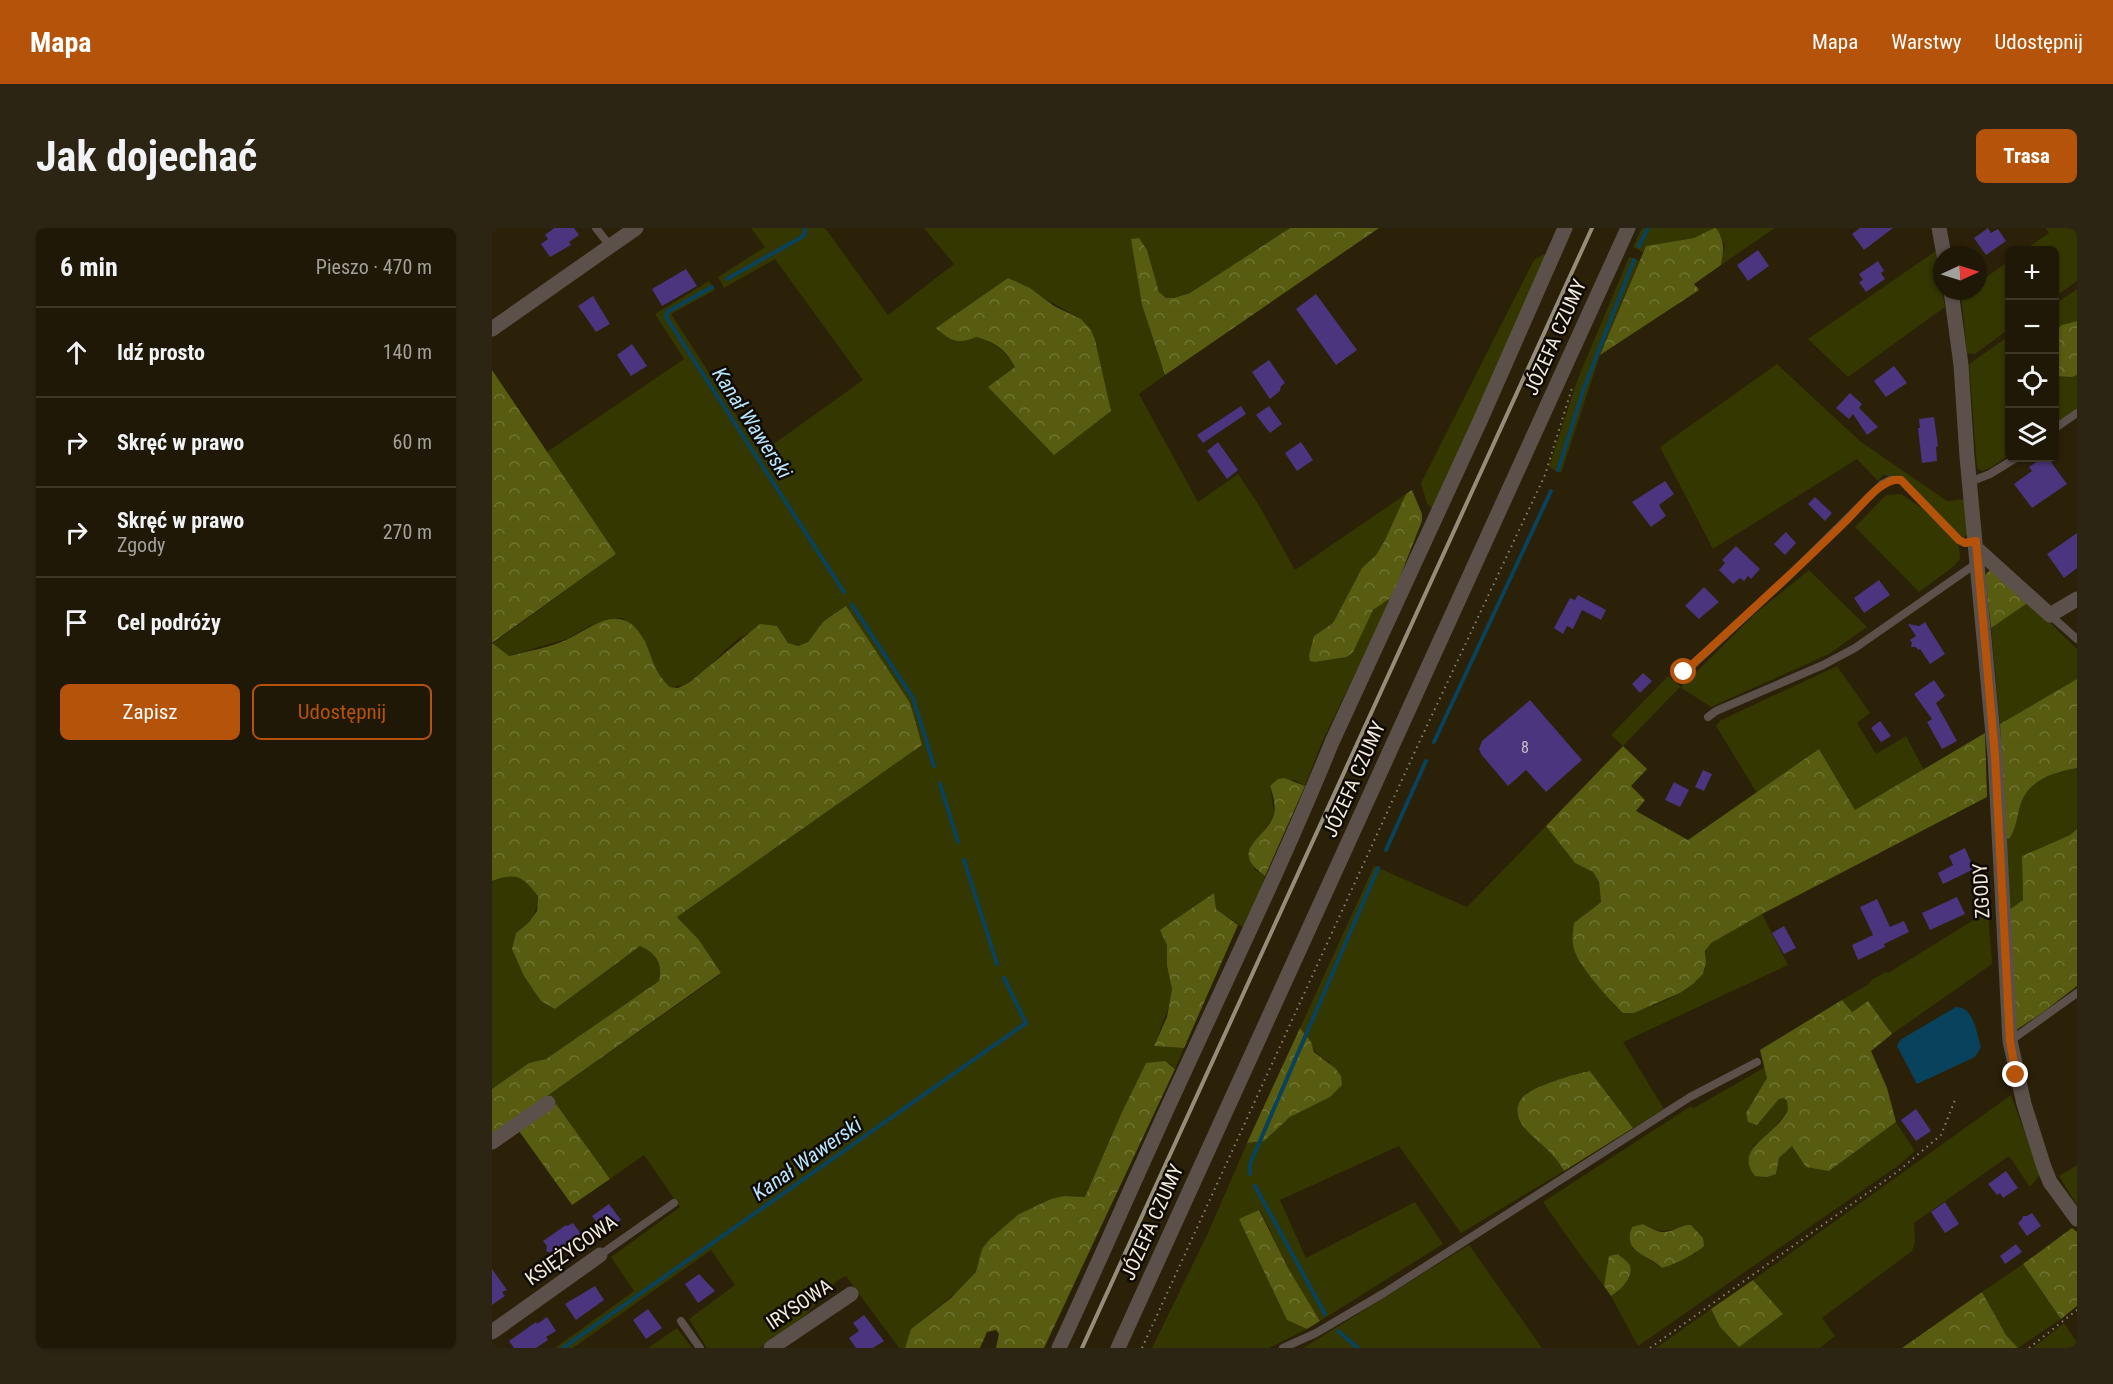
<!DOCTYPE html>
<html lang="pl">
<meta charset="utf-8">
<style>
body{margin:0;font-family:"Roboto Condensed",sans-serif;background:#2d2514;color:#f1f3f6}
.controls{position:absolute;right:18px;top:18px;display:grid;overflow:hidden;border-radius:9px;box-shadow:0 2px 4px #0004}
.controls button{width:54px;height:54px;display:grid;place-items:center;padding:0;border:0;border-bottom:2px solid #3d3728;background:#201806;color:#f1f3f6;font:30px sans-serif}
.compass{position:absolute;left:1441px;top:18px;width:54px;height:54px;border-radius:50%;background:#201806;box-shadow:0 2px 4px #0004;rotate:86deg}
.stop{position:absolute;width:18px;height:18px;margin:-14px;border:4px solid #b45309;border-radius:50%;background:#fff}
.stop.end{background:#b45309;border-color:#fff;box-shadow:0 2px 6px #0008}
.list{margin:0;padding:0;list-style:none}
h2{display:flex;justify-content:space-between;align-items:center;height:78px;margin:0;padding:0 24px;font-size:26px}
h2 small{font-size:20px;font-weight:400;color:#a2a09b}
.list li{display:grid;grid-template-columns:39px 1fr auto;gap:18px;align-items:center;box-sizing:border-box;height:90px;padding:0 24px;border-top:2px solid #3d3728}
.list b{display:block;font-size:22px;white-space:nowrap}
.list p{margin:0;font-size:20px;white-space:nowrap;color:#a2a09b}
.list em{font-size:20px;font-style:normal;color:#a2a09b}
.actions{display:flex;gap:12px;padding:18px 24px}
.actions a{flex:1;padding:14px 0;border:2px solid #b45309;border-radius:9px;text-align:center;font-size:21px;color:#b45309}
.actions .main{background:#b45309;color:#fff}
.icon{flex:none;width:33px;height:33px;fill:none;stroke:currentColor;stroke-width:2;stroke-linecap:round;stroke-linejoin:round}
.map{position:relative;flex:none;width:1585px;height:1120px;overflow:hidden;border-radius:9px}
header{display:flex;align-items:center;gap:36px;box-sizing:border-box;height:84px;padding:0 30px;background:#b45309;color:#fff}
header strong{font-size:28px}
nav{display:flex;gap:33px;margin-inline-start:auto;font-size:21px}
.intro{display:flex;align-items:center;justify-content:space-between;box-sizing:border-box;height:144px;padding:0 36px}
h1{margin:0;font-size:42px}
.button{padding:15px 27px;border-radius:9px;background:#b45309;color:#fff;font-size:21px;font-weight:700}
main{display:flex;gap:36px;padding:0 36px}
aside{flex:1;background:#201806;border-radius:9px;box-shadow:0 2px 4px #0004}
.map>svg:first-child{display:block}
.grass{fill:#343700;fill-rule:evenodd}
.forest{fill:url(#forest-crowns)}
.water{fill:#09425c}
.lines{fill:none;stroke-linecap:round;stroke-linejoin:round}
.stream{stroke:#09425c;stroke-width:4}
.building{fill:#4a357e}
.path{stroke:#8c836f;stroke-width:2;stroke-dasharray:1.5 4.5;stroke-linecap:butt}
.lane{stroke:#5c504b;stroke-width:8}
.street{stroke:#5c504b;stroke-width:15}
.rail{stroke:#958c79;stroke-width:4}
.route{stroke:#b45309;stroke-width:8}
.labels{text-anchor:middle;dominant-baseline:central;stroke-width:5;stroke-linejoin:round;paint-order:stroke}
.number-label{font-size:16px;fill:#c7bdc4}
.street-label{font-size:20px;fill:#f1eadb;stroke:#0f0a03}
.water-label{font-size:21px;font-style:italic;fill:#b7e3fe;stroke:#0f0a03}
</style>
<header>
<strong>Mapa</strong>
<nav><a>Mapa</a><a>Warstwy</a><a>Udostępnij</a></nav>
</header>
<div class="intro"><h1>Jak dojechać</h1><a class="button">Trasa</a></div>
<main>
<aside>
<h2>6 min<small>Pieszo · 470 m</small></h2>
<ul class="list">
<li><svg class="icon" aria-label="ahead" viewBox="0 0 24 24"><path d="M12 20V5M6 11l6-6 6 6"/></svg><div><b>Idź prosto</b></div><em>140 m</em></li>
<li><svg class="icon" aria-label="right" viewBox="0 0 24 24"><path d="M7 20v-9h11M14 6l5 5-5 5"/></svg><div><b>Skręć w prawo</b></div><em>60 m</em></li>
<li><svg class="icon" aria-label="right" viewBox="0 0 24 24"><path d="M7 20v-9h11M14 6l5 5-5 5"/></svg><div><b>Skręć w prawo</b><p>Zgody</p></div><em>270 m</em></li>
<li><svg class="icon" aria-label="arrive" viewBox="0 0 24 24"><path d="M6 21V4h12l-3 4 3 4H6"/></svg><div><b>Cel podróży</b></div></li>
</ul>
<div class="actions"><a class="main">Zapisz</a><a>Udostępnij</a></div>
</aside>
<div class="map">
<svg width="1585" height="1120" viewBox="0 0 1585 1120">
<defs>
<pattern id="forest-crowns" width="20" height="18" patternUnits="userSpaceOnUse" patternTransform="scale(1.5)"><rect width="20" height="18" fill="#575c10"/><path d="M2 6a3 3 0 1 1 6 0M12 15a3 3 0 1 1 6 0" fill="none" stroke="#707432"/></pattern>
</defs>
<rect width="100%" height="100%" fill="#2b2008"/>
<path class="grass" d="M259 0H333L396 87 462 36 432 0H798L698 65 682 70H674L667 64 655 22 646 52 650 77 673 147 647 166 706 274 746 246 768 279 803 342 914 266 893 312 884 327 870 340 841 395 822 408 817 427 823 434 855 429 881 382 900 369 830 514 813 558 802 552 778 558 782 585 779 593 772 602 762 641 773 648 755 702 724 681 722 666 675 717V738L680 761 679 773 662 818 692 820 683 841 679 836 654 835 630 884 593 969 572 968 559 971 527 986 490 1021 485 1044 471 1059 419 1101 413 1120H407L354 1048 346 1052 315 1086 268 1120H215L197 1091 243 1057 219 1022 81 1120H63L142 1063 119 1029 188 979 152 927 118 951 57 867 229 746 207 712 185 689 430 517 332 393C325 403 313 425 297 415 292 412 289 403 285 398 275 401 262 402 253 407 229 419 208 460 178 459L167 449 149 406 130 390 114 392 97 398 75 411 16 428 0 416 124 326 55 224 192 131 163 86 217 53 223 62 179 86 269 225 371 152 283 31 232 60 226 49 273 19ZM516 50 589 91 497 158 523 139C505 108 477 107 445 100Z
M1150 0H1222L1202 10 1154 18 1151 24 1141 19Z
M1224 0H1283L1229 37 1233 17Z
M1554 0H1585V53L1563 69 1562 22H1532L1557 5Z
M1444 23 1453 79 1356 149 1316 111Z
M1052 26 1055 28 942 282 935 276 929 255 1042 32Z
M1137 29 1147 33 1108 127 1069 245 1057 239 1085 153Z
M1517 33V101L1483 126 1475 125 1469 67 1475 63H1486V55Z
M1585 61V93L1570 97 1563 102 1562 77Z
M1517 108V227L1500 239 1490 243 1485 240 1477 136Z
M1285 136 1369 214 1455 273 1474 271 1477 306 1472 309H1467L1410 250 1391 247 1386 253 1365 231 1221 321 1168 219Z
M1585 147V180L1563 196V148L1580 149Z
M1409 266 1430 280 1467 317 1468 331 1461 339 1427 364 1363 299 1394 267Z
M1317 342 1375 399 1337 426 1219 479 1188 459 1131 518 1119 507 1176 448 1189 459 1264 385Z
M1537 374 1585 421V451L1508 496 1499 400Z
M1345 438 1378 485 1365 495 1384 526 1414 508 1432 542 1363 582 1327 521 1265 565 1224 498 1229 492Z
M1585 540V601L1578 607 1530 628 1531 672 1517 682 1514 611C1526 596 1523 594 1528 577 1536 553 1562 544 1585 540Z
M1054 598 1083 635 1101 644 1107 654 1109 674C1089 688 1076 703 1084 727L1123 778 1131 785C1151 785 1198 764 1210 747 1217 738 1210 725 1217 716 1225 707 1258 693 1270 686L1296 737 1131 814 1172 881 1141 900 1098 843 1087 845 1034 865 1062 927 1072 943 969 1005 907 918 788 972 814 1030 923 974 951 1016 828 1093 796 1040 768 982 748 991 795 1092 815 1101 777 1120H660L716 1005 755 915 772 913 798 889 838 869V834C821 826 819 814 808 800L882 638 975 679Z
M21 647 35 653 46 668C44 689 39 692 24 705L63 781 148 718C164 725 171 735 167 753L54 831 37 835 0 861V653Z
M1496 683 1500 736 1400 806 1376 773 1359 784 1350 772 1377 756 1379 752 1394 744 1396 745Z
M1273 839 1276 850 1254 885 1265 897 1287 871 1292 870 1295 873 1296 882 1281 901 1261 918 1284 946 1287 930 1300 918 1337 943 1404 894 1423 923 1407 937 1146 1118 1119 1068 1126 1064 1137 1037 1126 1026 1118 1028 1112 1058 1089 1028 1051 974 1199 878 1202 880ZM1150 996C1167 1004 1175 1006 1191 997L1204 1025C1192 1030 1182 1038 1170 1040L1140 1020Z
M1519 867 1547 943V948L1538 959 1517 928 1422 995 1423 1015 1420 1023 1330 1090 1343 1108 1328 1120H1164L1219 1081 1228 1099 1247 1119 1291 1086 1261 1052Z
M1585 937V977L1567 948Z
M977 1017 1050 1120H811Z
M1531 1036 1569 1091 1526 1120 1514 1107 1490 1064Z
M1572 1095 1585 1114V1120H1541Z
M185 1100 200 1120H156Z"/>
<path class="forest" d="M798 0H887L673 147 650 77 639 11 647 10 655 22 667 64 674 70H682L698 65Z
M1222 0H1224C1233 13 1232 22 1229 37L1202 56 1207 62 1108 127 1154 18 1202 10Z
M516 50 538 60 562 78 589 91 599 102 603 112 619 183 562 227 496 159 523 139C514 122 503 114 484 109 467 117 458 113 444 100Z
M1585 93V147L1580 149 1563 148V102L1570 97Z
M0 142 124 326 0 415Z
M920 262 930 286V293L900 369 881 382 861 424 855 429 823 434 818 433 817 427 822 408 841 395 870 340 884 327 893 312 914 266Z
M1498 342 1537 374 1499 400 1493 347Z
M354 378 418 475 430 517 185 689 207 712 229 745 0 907V861L37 835 54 831 167 753C171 735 164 725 148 718L63 781 49 773 32 748 20 721 24 705 36 695 45 683 46 668C31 648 24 644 0 653V415L17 428C36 423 56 420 74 412 98 401 125 375 147 404 161 423 158 441 178 459L186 460 198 454 268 396 285 398 296 415 306 418 316 414 332 393Z
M1585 451V540C1561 544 1535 553 1528 578 1525 590 1524 599 1518 610L1514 611 1508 496Z
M1493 505 1495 569 1270 686 1219 715 1213 723 1214 735 1211 746 1201 756 1188 765 1142 785H1131C1119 774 1088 739 1083 724 1079 714 1081 705 1082 695L1109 674 1107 654 1101 644 1083 635 1054 598 1131 518 1155 541 1139 558 1153 572 1144 583 1196 612 1327 521 1363 582Z
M792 550 813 558 773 648C734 621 776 610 782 586 784 577 781 567 778 558L786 551Z
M1585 601V758L1550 785 1521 804V732L1517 682 1531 672 1530 628 1578 607Z
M722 665 724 681 746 697 692 820 662 818 675 789 680 761 675 738V717L668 702Z
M1350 772 1360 784 1376 773 1400 806 1379 823 1395 860 1404 894 1337 943 1314 939 1300 918 1287 930 1284 946 1275 949 1263 948C1246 927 1267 914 1281 901 1287 896 1292 889 1296 882L1295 873 1292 870 1287 871 1265 897 1256 894 1254 885 1275 850 1268 822Z
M808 800 819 814 822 824 843 840 849 848 850 857 838 869 798 889 772 913 755 915Z
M673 833 683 841 552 1120H504L507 1106 504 1102 495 1104 488 1120H413L419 1101 459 1070 484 1044 490 1021 498 1011 527 986 559 971 572 968 593 969 630 884 654 835Z
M1098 843 1141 900 1072 943C1062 923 1044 914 1031 898 1024 889 1023 876 1032 868 1040 859 1085 845 1098 843Z
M64 876 118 951 80 977 27 903Z
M767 982 796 1040 828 1093 815 1101 795 1092 747 991Z
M1151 996C1157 999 1163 1003 1170 1004 1181 1005 1188 996 1199 997L1211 1010 1212 1018C1203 1026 1181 1038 1170 1040 1156 1026 1130 1025 1140 999Z
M1580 1000 1585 1004V1078L1569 1091 1531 1036Z
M1126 1026C1129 1029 1135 1033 1137 1036 1144 1047 1127 1064 1119 1068L1112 1058 1117 1028Z
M1261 1052 1291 1086 1247 1119 1228 1099 1219 1081Z
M1490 1064 1514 1107 1526 1120H1410Z"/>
<path class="water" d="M1464 779C1482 779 1484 804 1489 819L1483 829 1425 856 1405 818 1408 812Z"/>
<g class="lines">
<path class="stream" d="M1147 18 1156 0
M235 51 310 9 313 6V0
M220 59 175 84 174 89 352 364
M1066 242 1092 160 1142 32
M360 377 421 470 442 538
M942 514 1059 263
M448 556 466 614
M894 622 934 533
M472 632 505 736
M758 946V936L886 640
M763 958 833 1086
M846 1103 866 1120
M71 1120 534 795 512 750"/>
</g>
<path class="building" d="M62 0H82L87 7 77 14 79 17 58 29 49 16 56 11 53 7Z
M1368 0H1401L1372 22 1360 6Z
M1496 0 1499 5 1506 1 1514 13 1494 27 1482 10Z
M1266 22 1277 38 1256 53 1245 37Z
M1386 33 1392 43 1389 45 1393 51 1374 64 1367 54 1371 52 1367 46Z
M194 41 205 58 170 78 160 61Z
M824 66 865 122 844 137 804 81Z
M101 68 118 96 104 104 86 78Z
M140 116 155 138 139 148 125 127Z
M777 132 793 155 789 158 788 163 778 171 760 144Z
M1402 138 1415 155 1394 169 1382 153Z
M1358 165 1370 176 1367 180 1386 199 1375 207 1361 186 1357 191 1344 180Z
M749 178 754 186 711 215 705 207Z
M777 178 790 196 778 205 764 187Z
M1442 189 1446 218 1444 219 1445 233 1430 235 1426 200H1428L1427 191Z
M726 214 746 242 735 251 715 223Z
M809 214 821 232 805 243 793 225Z
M1550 230H1556L1575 256 1540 280 1522 256 1540 243 1537 239Z
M1173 253 1182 266 1167 277 1174 288 1159 299 1140 274Z
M1323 269 1340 285 1333 293 1316 276Z
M1294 304 1304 315 1293 327 1282 316Z
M1585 305V340L1572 350 1555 326Z
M1244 318 1268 341 1259 351 1256 348 1252 353 1248 350 1241 356 1227 342 1233 335 1230 332Z
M1387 352 1398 367 1372 385 1362 370Z
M1212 359 1227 374 1207 391 1193 378Z
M1086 367 1114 382 1109 392 1090 382 1081 401 1075 398 1071 406 1062 400 1078 370 1083 372Z
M1433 394 1453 426 1438 436 1428 421 1426 422 1424 419H1419L1420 415 1418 412 1424 408 1416 396 1427 398Z
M1151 445 1160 453 1148 465 1140 456Z
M1442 452 1453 468 1444 475 1465 513 1450 521 1435 494 1440 491 1422 466Z
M1038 472 1090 532 1054 564 1034 542 1016 558 989 526 987 521 990 513Z
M1388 493 1399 508 1389 514 1379 500Z
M1211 542 1220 546 1212 563 1203 559Z
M1182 554 1197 562 1188 579 1173 572Z
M1473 620 1482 641 1451 656 1446 645 1461 637 1457 628Z
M1465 669 1473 686 1438 702 1430 685Z
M1385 671 1398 699 1412 693 1417 704 1392 716 1393 719 1366 732 1360 717 1381 707 1368 679Z
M1292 698 1304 720 1292 726 1280 705Z
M1424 881 1439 903 1424 913 1409 892Z
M1514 943 1526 960 1511 970 1508 965 1505 967 1496 956Z
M1453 974 1467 996 1453 1005 1439 984Z
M117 976 129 992 112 1004 100 988Z
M1540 985 1549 998 1535 1008 1526 995 1530 991 1531 988H1535Z
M81 995 90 1007 84 1011 86 1014 66 1028 54 1023 55 1018 51 1013 74 997 75 998Z
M1524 1016 1530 1024 1513 1036 1508 1028Z
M0 1041 15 1062 10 1064 13 1068 0 1077Z
M207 1046 223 1063 206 1075 193 1056Z
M103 1058 112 1072 84 1092 73 1076Z
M156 1081 170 1100 154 1111 141 1092Z
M372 1087 392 1113 381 1120H364L357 1110 367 1103 361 1095Z
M55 1089 64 1103 54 1109 56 1112 44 1120H22L17 1113 44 1094 45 1096Z"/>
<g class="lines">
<path class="path" d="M650 1120 925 519 1053 247 1080 160
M1158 1120 1405 944 1449 907 1463 872
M1537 1120 1585 1082"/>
<path class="lane" d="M104 0 119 19
M1562 201 1585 185
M1478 254 1498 246 1524 230
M1558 387 1585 411
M1193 444 1299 346 1390 256 1398 252H1409L1467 312 1473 315 1484 313
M1216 489 1224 483 1331 437 1363 420 1485 335
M1518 813 1585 765
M108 1027 182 975
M189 1093 208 1120
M791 1120 824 1105 892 1065 1198 869 1265 834"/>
<path class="street" d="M1447 0 1452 27
M1459 63 1469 137 1475 229 1503 528 1518 813 1532 876 1552 939 1558 954 1585 991
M0 101 144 0
M1484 320 1558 387 1585 371
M0 914 56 875
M0 1104 108 1027
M279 1120 359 1066
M567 1120C610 1028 650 934 693 842 743 733 795 625 840 514L988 193 1073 0
M626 1120 1136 0"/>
<path class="rail" d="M590 1120 1100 0"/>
</g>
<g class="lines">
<path class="route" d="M1192 444C1247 394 1301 345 1353 294 1367 281 1390 248 1409 252L1467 312 1473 315 1484 313 1503 528 1518 813 1524 847"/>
</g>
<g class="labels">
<g class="number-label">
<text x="1033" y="519">8</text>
</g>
<g class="street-label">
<text transform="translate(1063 109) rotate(-66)">JÓZEFA CZUMY</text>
<text transform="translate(862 551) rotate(-66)">JÓZEFA CZUMY</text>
<text transform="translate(1489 663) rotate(-93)">ZGODY</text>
<text transform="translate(660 994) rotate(-66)">JÓZEFA CZUMY</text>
<text transform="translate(79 1022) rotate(-35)">KSIĘŻYCOWA</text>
<text transform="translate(307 1076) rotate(-34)">IRYSOWA</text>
</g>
<g class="water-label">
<text transform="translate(260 195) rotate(57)">Kanał Wawerski</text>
<text transform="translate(315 931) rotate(-35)">Kanał Wawerski</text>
</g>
</g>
</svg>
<div class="controls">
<button>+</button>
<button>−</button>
<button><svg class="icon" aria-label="locate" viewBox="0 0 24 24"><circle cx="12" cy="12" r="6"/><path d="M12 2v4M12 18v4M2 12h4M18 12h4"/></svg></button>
<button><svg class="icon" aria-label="layers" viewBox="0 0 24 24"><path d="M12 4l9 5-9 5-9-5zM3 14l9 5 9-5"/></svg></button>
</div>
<svg class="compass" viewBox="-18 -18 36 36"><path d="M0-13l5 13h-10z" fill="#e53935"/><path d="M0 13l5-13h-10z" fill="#a2a09b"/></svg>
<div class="stop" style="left:1192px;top:444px"></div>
<div class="stop end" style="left:1524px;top:847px"></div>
</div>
</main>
